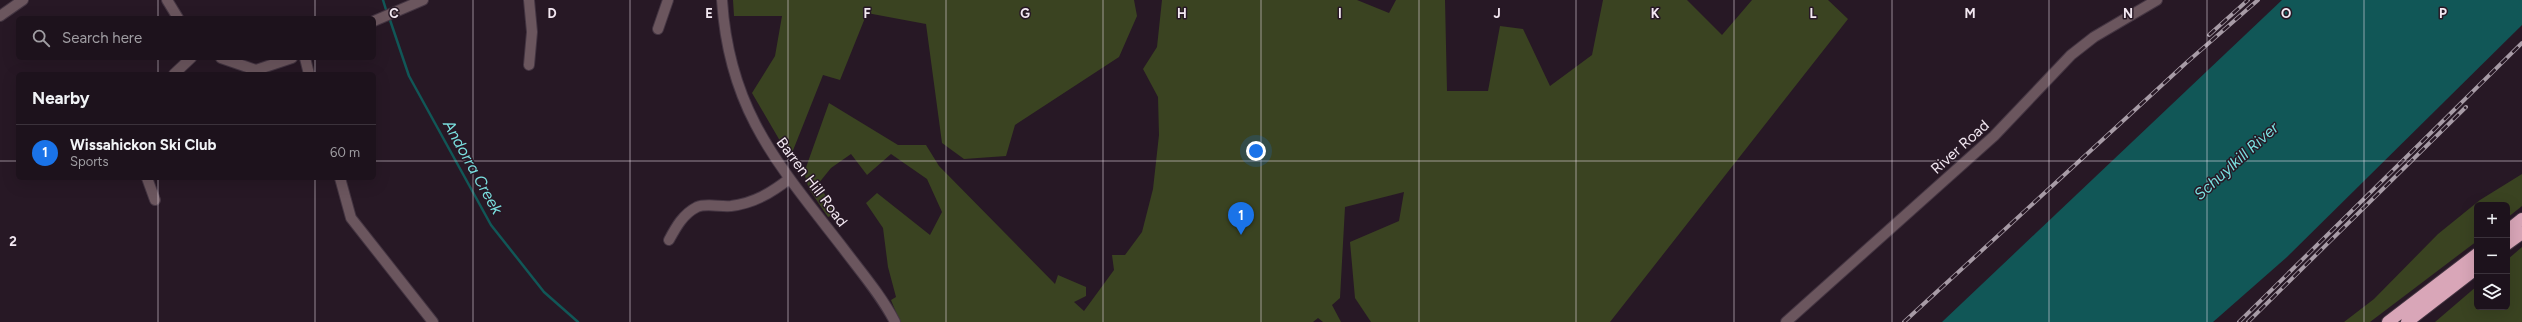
<!DOCTYPE html>
<meta charset="utf-8">
<style>
body{margin:0;font-family:Figtree,sans-serif;background:#251b25;color:#f1f3f6}
.controls{position:absolute;right:12px;bottom:12px;display:grid;overflow:hidden;border-radius:6px;box-shadow:0 4px 16px #0002}
.controls button{width:36px;height:36px;display:grid;place-items:center;padding:0;border:0;border-bottom:1px solid #3b323b;background:#1d121c;color:#f1f3f6;font:20px sans-serif}
.you{position:absolute;left:1256px;top:151px;width:14px;height:14px;margin:-10px;border:3px solid #fff;border-radius:50%;background:#1a73e8;box-shadow:0 0 0 6px #1a73e833}
.badge{display:grid;place-items:center;width:26px;height:26px;border-radius:50%;background:#1a73e8;color:#fff;font-size:13px;font-weight:700}
.pin{position:absolute;translate:-50% -33px;filter:drop-shadow(0 1px 2px #0008)}
.pin::after{content:'';position:absolute;top:21px;width:14px;height:12px;background:inherit;clip-path:polygon(0 0,100% 0,50% 100%)}
.list{margin:0;padding:0;list-style:none}
h2{display:flex;justify-content:space-between;align-items:center;height:52px;margin:0;padding:0 16px;font-size:17px}
h2 small{font-size:13px;font-weight:400;color:#a09ea3}
.list li{display:grid;grid-template-columns:26px 1fr auto;gap:12px;align-items:center;box-sizing:border-box;height:56px;padding:0 16px;border-top:1px solid #3b323b}
.list b{display:block;font-size:15px;white-space:nowrap}
.list p{margin:0;font-size:13px;white-space:nowrap;color:#a09ea3}
.list em{font-size:13px;font-style:normal;color:#a09ea3}
.icon{flex:none;width:22px;height:22px;fill:none;stroke:currentColor;stroke-width:2;stroke-linecap:round;stroke-linejoin:round}
.map{position:relative;flex:none;width:2522px;height:322px;overflow:hidden}
.search{position:absolute;background:#1d121c;box-shadow:0 4px 16px #0002;left:16px;top:16px;width:360px;height:44px;display:flex;align-items:center;gap:10px;box-sizing:border-box;padding:0 14px;border-radius:6px;color:#a09ea3;font-size:15px}
.panel{position:absolute;background:#1d121c;box-shadow:0 4px 16px #0002;left:16px;top:72px;width:360px;height:108px;border-radius:6px}
.map>svg:first-child{display:block}
.green{fill:#3a4321}
.water{fill:#115757}
.lines{fill:none;stroke-linecap:round;stroke-linejoin:round}
.stream{stroke:#115757;stroke-width:2.5}
.minor-casing{stroke:#443542;stroke-width:12}
.highway-casing{stroke:#443542;stroke-width:14}
.minor{stroke:#6b565e;stroke-width:10}
.highway{stroke:#d9a6b8;stroke-width:12}
.rail-casing{stroke:#a79ba6;stroke-width:4}
.rail{stroke:#271825;stroke-width:2.5;stroke-dasharray:8;stroke-linecap:butt}
.grid{fill:none;stroke:#f3e8f2;stroke-width:1;stroke-opacity:0.55}
.labels{text-anchor:middle;dominant-baseline:central;stroke-width:3;stroke-linejoin:round;paint-order:stroke}
.street-label{font-size:15px;fill:#f3e8f2;stroke:#271825}
.water-label{font-size:16px;font-style:italic;fill:#7adfdf;stroke:#271825}
.grid-label{font-size:13px;text-anchor:middle;font-weight:bold;fill:#f3e8f2;stroke:#271825;stroke-width:3;stroke-linejoin:round;paint-order:stroke}
</style>
<div class="map">
<svg width="2522" height="322" viewBox="0 0 2522 322">
<rect width="100%" height="100%" fill="#271825"/>
<path class="green" d="M733 0H1134L1137 16 1119 57 1015 125 1006 156 964 159 942 143 926 24 867 13 840 80 823 75 790 158 752 93 775 56 782 16H734Z
M1162 0H1357L1389 13 1396 0H1445L1447 91H1488L1500 26 1523 29 1550 86 1592 55 1603 0H1687L1722 35 1752 0H1828L1848 19 1610 322H1371L1355 298 1350 242 1399 221 1404 192 1345 207 1340 298 1332 305 1341 322H1323L1318 318 1313 322H900L891 300 896 297 888 267 883 228 866 203 877 193 930 235 942 212 927 179 891 154 867 175 851 154 831 168 818 184 837 213 828 217 809 189 804 173 829 103 898 145H926L939 166 1055 284 1058 275 1086 287V296L1074 302 1084 311 1114 270 1112 255H1125L1142 232 1153 189 1159 135 1158 97 1143 69 1157 47Z
M2522 174V206L2507 218V205H2477V241L2370 322H2344L2374 299 2438 234 2480 200Z
M2522 247V322H2435L2477 286V307H2507V260Z"/>
<path class="water" d="M2282 0H2522V25L2287 257 2213 322H1942Z"/>
<g class="lines">
<path class="stream" d="M383 0 387 13
M389 17 409 76 491 225 544 292 578 322"/>
<g class="minor-casing">
<path id="minor" d="M167 0 178 18
M529 0 532 32 529 65
M722 0C729 111 778 164 843 248 861 272 881 295 895 322
M0 16 23 0
M374 21 423 0
M658 29 668 0
M221 58 256 70 292 58
M305 58 309 74
M174 74 191 58
M147 178 155 200
M340 178 351 218 433 322
M669 240C676 227 683 214 697 207 706 203 720 207 731 206 754 203 771 193 789 179
M1786 322 1994 136 2071 55 2094 37 2157 0"/>
</g>
<g class="highway-casing">
<path id="highway" d="M2507 231 2522 219
M2507 244 2522 233
M2388 322 2477 254
M2407 322 2477 268"/>
</g>
<use href="#minor" class="minor"/>
<use href="#highway" class="highway"/>
<g class="rail-casing">
<path id="rail" d="M2209 35 2248 0
M1904 322 2186 63 2258 0
M2239 322 2522 43
M2248 322 2466 107"/>
</g>
<use href="#rail" class="rail"/>
</g>
<path class="grid" d="M158 0V18M315 0V18M473 0V322M630 0V322M788 0V322M946 0V322M1103 0V322M1261 0V322M1419 0V322M1576 0V322M1734 0V322M1892 0V322M2049 0V322M2207 0V322M2364 0V322M158 58V74M315 58V74M0 161H18M374 161H2522M158 178V322M315 178V322"/>
<g class="labels">
<g class="street-label">
<text transform="translate(1960 147) rotate(-42)">River Road</text>
<text transform="translate(812 182) rotate(53)">Barren Hill Road</text>
</g>
<g class="water-label">
<text transform="translate(2236 161) rotate(-42)">Schuylkill River</text>
<text transform="translate(473 167) rotate(61)">Andorra Creek</text>
</g>
</g>
<g class="grid-label">
<text x="394" y="18">C</text>
<text x="552" y="18">D</text>
<text x="709" y="18">E</text>
<text x="867" y="18">F</text>
<text x="1025" y="18">G</text>
<text x="1182" y="18">H</text>
<text x="1340" y="18">I</text>
<text x="1497" y="18">J</text>
<text x="1655" y="18">K</text>
<text x="1813" y="18">L</text>
<text x="1970" y="18">M</text>
<text x="2128" y="18">N</text>
<text x="2286" y="18">O</text>
<text x="2443" y="18">P</text>
<text x="13" y="246">2</text>
</g>
</svg>
<div class="controls">
<button>+</button>
<button>−</button>
<button><svg class="icon" aria-label="layers" viewBox="0 0 24 24"><path d="M12 4l9 5-9 5-9-5zM3 14l9 5 9-5"/></svg></button>
</div>
<div class="you"></div>
<div class="pin badge" style="left:1241px;top:235px">1</div>
<div class="search"><svg class="icon" aria-label="search" viewBox="0 0 24 24"><circle cx="10" cy="10" r="6"/><path d="M15 15l6 6"/></svg>Search here</div>
<section class="panel">
<h2>Nearby<small></small></h2>
<ul class="list">
<li><span class="badge">1</span><div><b>Wissahickon Ski Club</b><p>Sports</p></div><em>60 m</em></li>
</ul>
</section>
</div>
